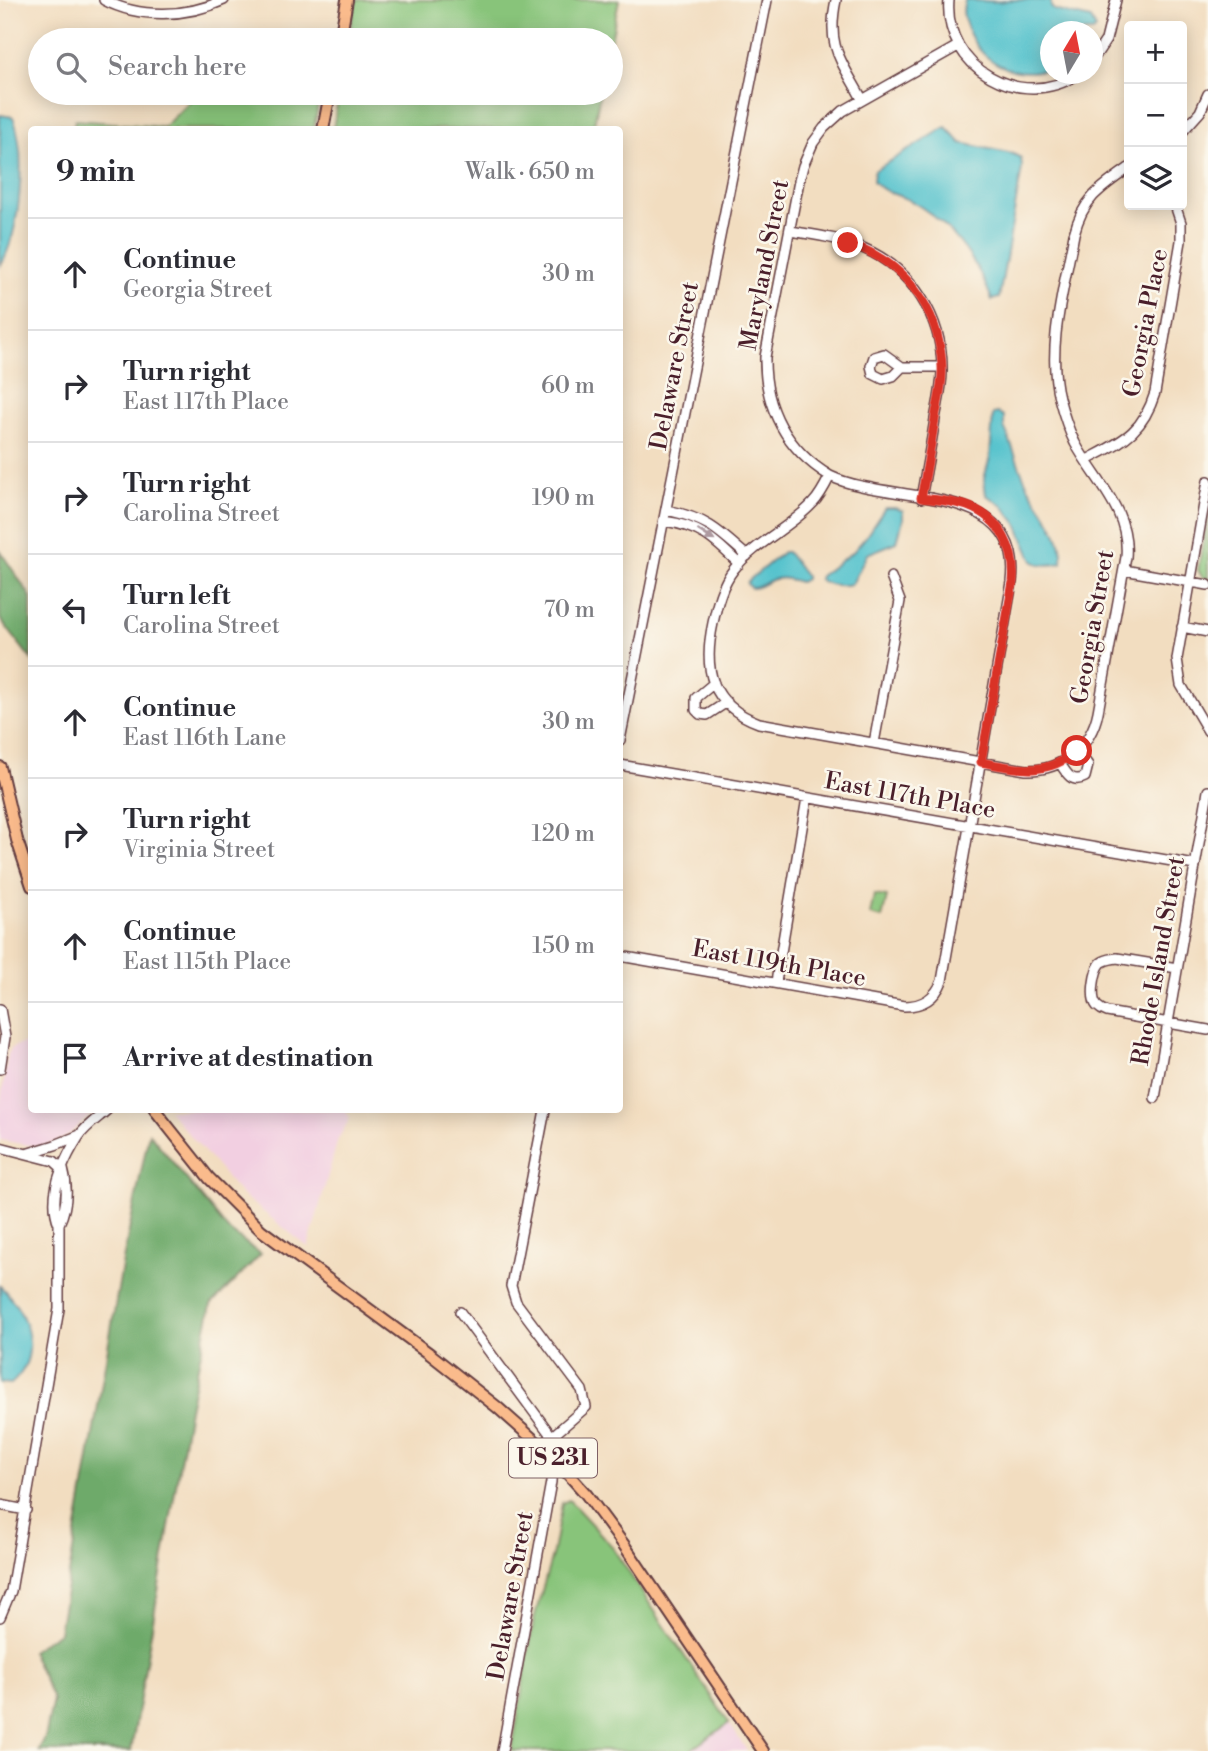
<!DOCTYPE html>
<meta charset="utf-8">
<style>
body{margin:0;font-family:"Libre Bodoni",serif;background:#f2f2f3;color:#2b2b33}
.controls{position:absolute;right:21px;top:21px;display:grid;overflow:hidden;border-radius:7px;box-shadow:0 4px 18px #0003}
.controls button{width:63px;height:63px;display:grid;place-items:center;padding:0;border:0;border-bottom:2px solid #e1e1e2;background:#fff;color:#2b2b33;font:35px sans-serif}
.compass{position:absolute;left:1040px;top:21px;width:63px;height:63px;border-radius:50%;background:#fff;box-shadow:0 4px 18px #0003;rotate:10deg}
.stop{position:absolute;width:21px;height:21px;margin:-16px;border:5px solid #d93025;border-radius:50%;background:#fff}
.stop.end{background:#d93025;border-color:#fff;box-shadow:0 2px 7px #0008}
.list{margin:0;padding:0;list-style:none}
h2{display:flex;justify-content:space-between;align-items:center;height:91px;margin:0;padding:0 28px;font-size:30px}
h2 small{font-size:23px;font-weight:400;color:#7c7c81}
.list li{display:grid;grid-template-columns:46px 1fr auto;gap:21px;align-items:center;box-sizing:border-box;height:112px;padding:0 28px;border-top:2px solid #e1e1e2}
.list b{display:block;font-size:26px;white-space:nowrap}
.list p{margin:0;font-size:23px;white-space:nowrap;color:#7c7c81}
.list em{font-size:23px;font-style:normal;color:#7c7c81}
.icon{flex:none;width:38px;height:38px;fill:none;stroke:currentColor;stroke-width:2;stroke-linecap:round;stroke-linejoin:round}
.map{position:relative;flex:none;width:1208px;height:1751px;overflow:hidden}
.search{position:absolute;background:#fff;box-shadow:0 4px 18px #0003;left:28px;top:28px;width:595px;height:77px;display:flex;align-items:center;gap:18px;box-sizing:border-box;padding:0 24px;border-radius:38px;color:#7c7c81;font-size:26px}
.panel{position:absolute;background:#fff;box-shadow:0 4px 18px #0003;left:28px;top:126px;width:595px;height:987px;border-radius:7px}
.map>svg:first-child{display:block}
.built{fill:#f2cfe1}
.green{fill:#88c47a;stroke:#697252;stroke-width:2}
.forest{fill:#6eaa6a;stroke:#5c644a;stroke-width:2}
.water{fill:#56c3cd;stroke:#50717c;stroke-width:2}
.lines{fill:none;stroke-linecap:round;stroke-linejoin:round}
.minor-casing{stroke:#633c41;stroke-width:12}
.major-casing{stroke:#633c41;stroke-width:14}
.minor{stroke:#fff;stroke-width:9}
.major{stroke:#fabb8c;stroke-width:10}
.oneway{fill:#ae9aa0}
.route{stroke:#d93025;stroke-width:9}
.labels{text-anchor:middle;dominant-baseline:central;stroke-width:5;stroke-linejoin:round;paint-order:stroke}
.shield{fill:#fbf7ec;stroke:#7f6065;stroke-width:2}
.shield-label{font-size:23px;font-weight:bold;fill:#4a1f2b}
.street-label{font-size:24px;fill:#4a1f2b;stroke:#fbf7ec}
</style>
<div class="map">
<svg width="1208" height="1751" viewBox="0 0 1208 1751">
<rect width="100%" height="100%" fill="#fbf7ec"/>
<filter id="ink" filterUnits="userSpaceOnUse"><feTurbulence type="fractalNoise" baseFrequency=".0143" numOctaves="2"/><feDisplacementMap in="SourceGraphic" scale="14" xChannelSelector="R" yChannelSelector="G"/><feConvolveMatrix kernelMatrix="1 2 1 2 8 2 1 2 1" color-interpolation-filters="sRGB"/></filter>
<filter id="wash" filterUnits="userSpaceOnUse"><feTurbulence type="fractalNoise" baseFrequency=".00686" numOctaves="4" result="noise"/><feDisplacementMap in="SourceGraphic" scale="28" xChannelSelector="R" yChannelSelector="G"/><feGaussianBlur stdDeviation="1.57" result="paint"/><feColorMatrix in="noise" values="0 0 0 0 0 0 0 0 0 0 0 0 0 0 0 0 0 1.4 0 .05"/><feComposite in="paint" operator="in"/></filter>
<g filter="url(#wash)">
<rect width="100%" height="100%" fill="#f2ddc0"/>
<path class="built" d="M31 1040 32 1110H96L66 1137 47 1145 34 1146 0 1140V1104L8 1054 12 1048Z
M168 1110H344L350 1118 338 1139 308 1247 242 1195Z
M729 1723 747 1751H689Z"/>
<path class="green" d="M356 0H619L611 40H348Z
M198 93H320L314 129H73L75 120 164 127Z
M339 93H600L593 129H333Z
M1208 515V579L1202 577 1198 570Z
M874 895 887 897 882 918 870 915Z
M569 1500 610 1544 729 1723 689 1751H512L534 1619 553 1552 562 1503Z"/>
<path class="forest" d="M0 551 31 597V659L0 619Z
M149 1133 228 1230 261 1254 211 1305 189 1409 131 1751H39L45 1738 53 1699 31 1651 59 1632 123 1260Z"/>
<path class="water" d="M965 0C977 0 999 4 1008 0H1051V7L1054 10 1091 19 1096 29 1093 32H1050V68C1014 80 979 62 967 27 963 17 962 10 965 0Z
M0 115 13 117C27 153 21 232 0 266Z
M946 127 961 143 1013 154 1021 158 1022 168 999 298 992 300C976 258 950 223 911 201 897 194 884 193 873 181L874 171Z
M998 413 1004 416V427C1013 446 1018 466 1027 484 1039 508 1065 533 1062 563 1053 565 1041 567 1033 561L1017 524 1003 506 986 495 984 479 990 457 993 414Z
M885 508H895L903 511V519L897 542 867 554 852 584C841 586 828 586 819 579L820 576 854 551 865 538Z
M783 552H787L805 576V579L800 582C789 579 780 576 769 581 762 585 758 588 751 588L747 584 748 581Z
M0 1286C27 1312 44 1355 11 1384L0 1383Z"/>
</g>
<g filter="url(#ink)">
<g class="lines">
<g class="minor-casing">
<path id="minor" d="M104 0C140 19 187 17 224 0
M836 0C826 47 841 60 862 99
M949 0C943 68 1022 112 1078 74
M958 46 843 111 824 128 813 143 803 166 799 181 765 357C764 408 787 450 830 476 825 486 820 496 813 503 790 528 756 542 734 569 722 584 717 604 713 623 703 669 710 705 759 723L1026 770C1062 771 1091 747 1098 712L1126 557C1130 510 1096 482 1075 443 1068 429 1063 413 1059 398 1046 347 1065 285 1074 234 1083 199 1100 188 1129 168
M1092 61 1106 40 1116 0
M1182 132 1200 112 1208 94
M790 231C814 235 841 238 863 248 912 269 943 318 942 371 942 387 938 403 935 419 931 445 926 471 921 498
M902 367 884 354 874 357 871 366 873 374 883 379 893 376 902 367H942
M1087 460C1122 441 1142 434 1155 393L1181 241V223L1175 205
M1208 481 1177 659 1181 685 1208 731
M667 510C707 519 717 529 747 556
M664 521C700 526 714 539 739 564
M1124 570 1208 585
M1182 627 1208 632
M714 683 696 698V710L700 714 707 715 727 702
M620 740 767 0
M874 743 900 601 891 577
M1060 763C1066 773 1072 784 1085 777L1088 765 1078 751
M620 765 1195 865
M620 956 904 1006C922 1006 935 999 942 981L1012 582C1024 481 890 505 830 476
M1177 968 1117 958C1111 959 1106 959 1101 963 1094 971 1090 998 1097 1006 1100 1009 1104 1011 1107 1012L1208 1030
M776 982 807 798
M0 1009 5 1037 0 1069
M1155 1098 1208 791
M0 1147 54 1161 63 1169
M29 1153 55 1145 80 1135
M59 1224C67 1207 68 1187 63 1169
M460 1312 553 1438
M0 1505 26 1510
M0 1617 11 1591 59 1309V1224C47 1195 63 1161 79 1136 86 1126 98 1118 107 1110
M502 1751 551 1482 553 1438 556 1433 586 1407 582 1390 516 1302 511 1286 545 1110"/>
</g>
<g class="major-casing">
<path id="major" d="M340 40 347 0
M323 130 330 93
M0 767 17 840 32 886
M155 1110 209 1178 261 1230 430 1354 497 1407 551 1455 586 1494 624 1545 763 1751"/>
</g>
<use href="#minor" class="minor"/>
<use href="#major" class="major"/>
</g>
<defs><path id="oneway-solid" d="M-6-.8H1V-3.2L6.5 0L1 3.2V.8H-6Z" transform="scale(1.75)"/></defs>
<use class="oneway" href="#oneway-solid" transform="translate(706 535) rotate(33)"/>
</g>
<g class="lines" filter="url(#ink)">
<path class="route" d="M848 243C904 262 939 307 942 366 943 382 939 398 936 413 931 442 927 470 921 498 937 500 955 501 970 507 1001 519 1016 551 1013 582L981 762C1019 769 1045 777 1077 751"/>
</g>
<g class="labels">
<rect class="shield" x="509" y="1438.5" width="88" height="39" rx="5"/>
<g class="shield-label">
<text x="553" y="1458">US 231</text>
</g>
<g class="street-label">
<text transform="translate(765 265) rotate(-79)">Maryland Street</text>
<text transform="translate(1146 323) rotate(-79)">Georgia Place</text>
<text transform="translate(675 366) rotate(-79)">Delaware Street</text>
<text transform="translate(1093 627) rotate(-80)">Georgia Street</text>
<text transform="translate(910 796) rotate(10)">East 117th Place</text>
<text transform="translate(1159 961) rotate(-80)">Rhode Island Street</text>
<text transform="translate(779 964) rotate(10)">East 119th Place</text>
<text transform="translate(511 1596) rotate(-80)">Delaware Street</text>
</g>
</g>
</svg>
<div class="controls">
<button>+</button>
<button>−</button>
<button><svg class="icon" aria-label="layers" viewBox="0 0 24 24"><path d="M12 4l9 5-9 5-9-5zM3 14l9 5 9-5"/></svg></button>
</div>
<svg class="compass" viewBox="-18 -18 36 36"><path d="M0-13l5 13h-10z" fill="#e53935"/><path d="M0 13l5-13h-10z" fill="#7c7c81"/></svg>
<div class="stop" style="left:1077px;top:751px"></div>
<div class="stop end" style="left:848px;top:243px"></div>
<div class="search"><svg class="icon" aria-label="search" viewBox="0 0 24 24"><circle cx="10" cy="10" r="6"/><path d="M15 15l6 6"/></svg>Search here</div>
<section class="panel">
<h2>9 min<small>Walk · 650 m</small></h2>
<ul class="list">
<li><svg class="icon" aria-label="ahead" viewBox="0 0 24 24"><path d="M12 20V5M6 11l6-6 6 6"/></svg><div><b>Continue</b><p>Georgia Street</p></div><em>30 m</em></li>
<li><svg class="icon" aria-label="right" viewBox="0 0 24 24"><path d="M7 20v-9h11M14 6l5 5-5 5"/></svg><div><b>Turn right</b><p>East 117th Place</p></div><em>60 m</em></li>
<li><svg class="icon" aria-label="right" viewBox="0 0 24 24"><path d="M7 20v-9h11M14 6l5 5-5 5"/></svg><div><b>Turn right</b><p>Carolina Street</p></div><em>190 m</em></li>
<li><svg class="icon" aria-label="left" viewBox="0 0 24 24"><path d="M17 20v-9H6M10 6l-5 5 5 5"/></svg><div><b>Turn left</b><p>Carolina Street</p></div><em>70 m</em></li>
<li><svg class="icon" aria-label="ahead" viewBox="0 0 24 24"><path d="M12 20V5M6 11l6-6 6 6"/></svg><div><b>Continue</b><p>East 116th Lane</p></div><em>30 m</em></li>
<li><svg class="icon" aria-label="right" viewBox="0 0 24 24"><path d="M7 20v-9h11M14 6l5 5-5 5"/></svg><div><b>Turn right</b><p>Virginia Street</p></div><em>120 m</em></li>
<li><svg class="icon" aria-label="ahead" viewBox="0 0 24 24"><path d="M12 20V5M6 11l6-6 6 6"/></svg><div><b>Continue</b><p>East 115th Place</p></div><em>150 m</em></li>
<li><svg class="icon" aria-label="arrive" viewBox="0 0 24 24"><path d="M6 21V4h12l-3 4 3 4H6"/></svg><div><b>Arrive at destination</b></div></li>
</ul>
</section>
</div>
